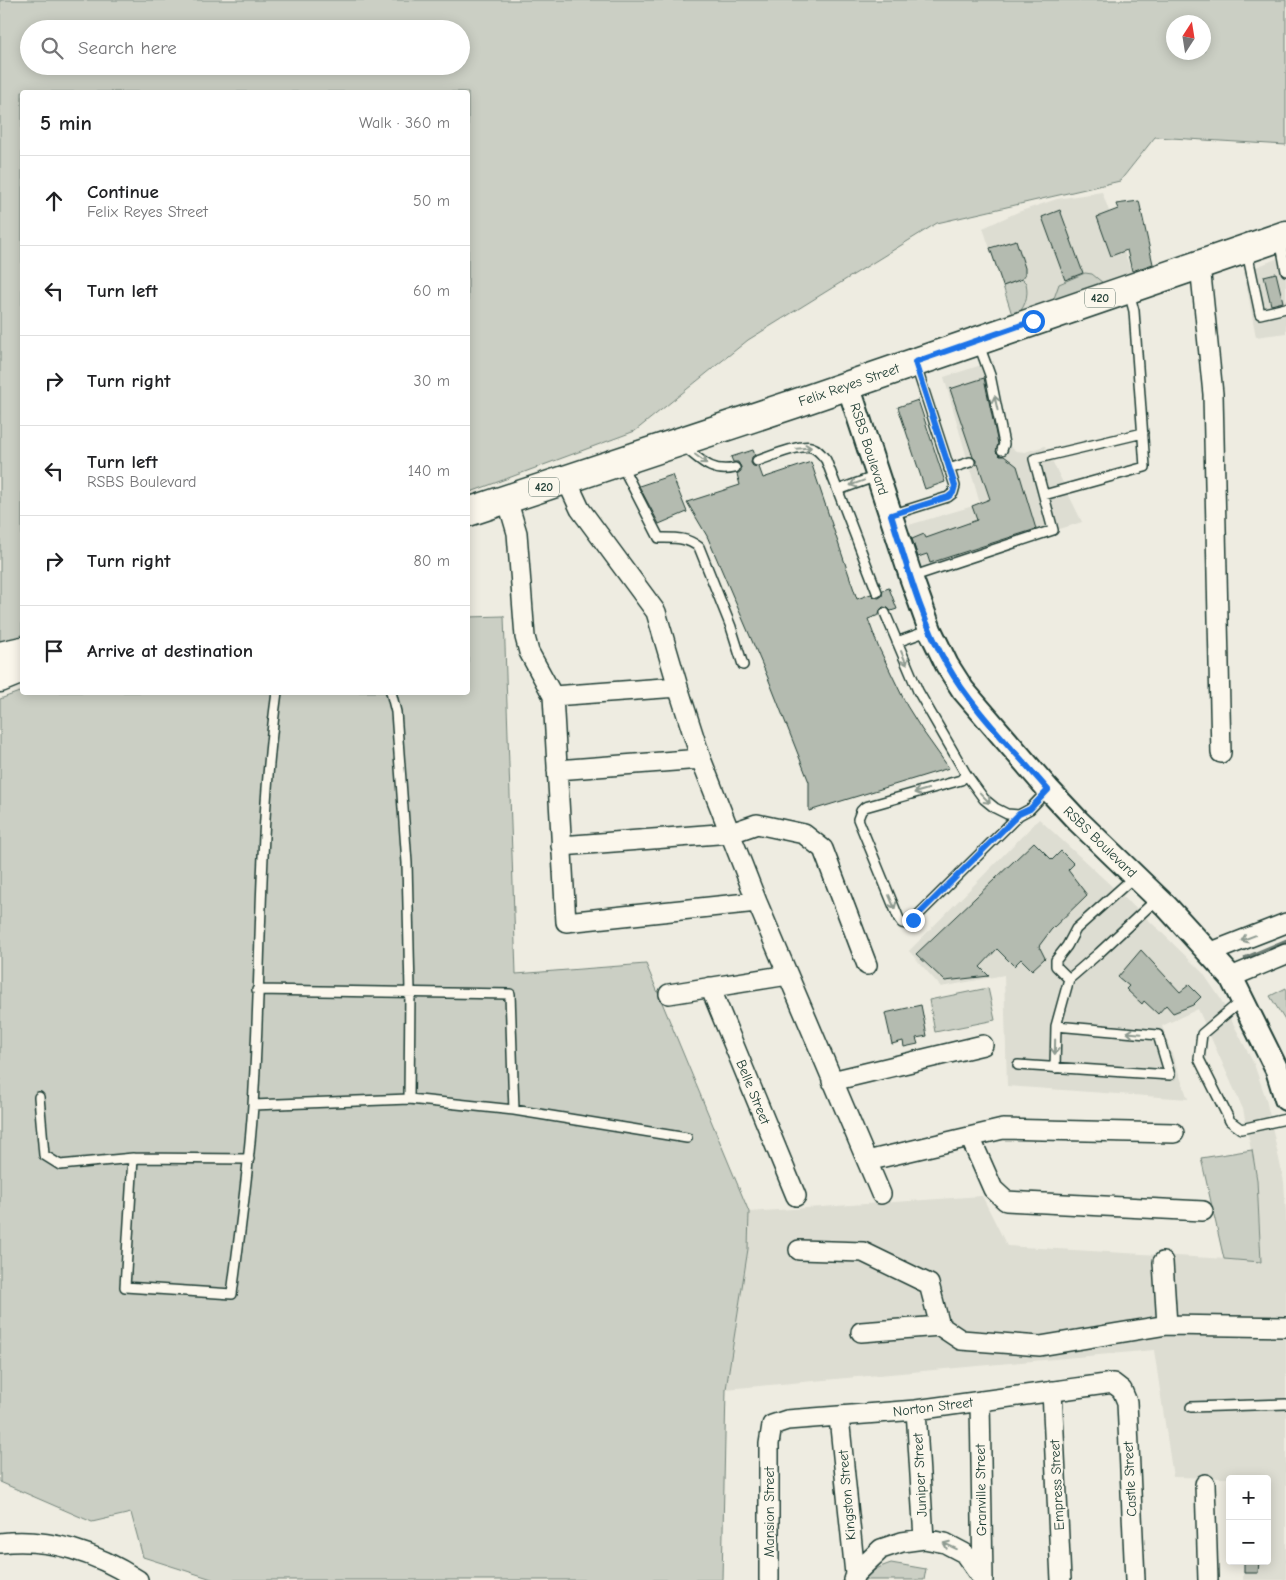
<!DOCTYPE html>
<meta charset="utf-8">
<style>
body{margin:0;font-family:"Comic Neue",sans-serif;background:#f6f6f6;color:#202124}
.controls{position:absolute;right:15px;bottom:15px;display:grid;overflow:hidden;border-radius:5px;box-shadow:0 2px 12px #0003}
.controls button{width:45px;height:45px;display:grid;place-items:center;padding:0;border:0;border-bottom:1px solid #e0e0e0;background:#fff;color:#202124;font:25px sans-serif}
.compass{position:absolute;left:1166px;top:15px;width:45px;height:45px;border-radius:50%;background:#fff;box-shadow:0 2px 12px #0003;rotate:12deg}
.stop{position:absolute;width:15px;height:15px;margin:-11px;border:4px solid #1a73e8;border-radius:50%;background:#fff}
.stop.end{background:#1a73e8;border-color:#fff;box-shadow:0 1px 5px #0008}
.list{margin:0;padding:0;list-style:none}
h2{display:flex;justify-content:space-between;align-items:center;height:65px;margin:0;padding:0 20px;font-size:21px}
h2 small{font-size:16px;font-weight:400;color:#757577}
.list li{display:grid;grid-template-columns:32px 1fr auto;gap:15px;align-items:center;box-sizing:border-box;height:90px;padding:0 20px;border-top:1px solid #e0e0e0}
.list b{display:block;font-size:19px;white-space:nowrap}
.list p{margin:0;font-size:16px;white-space:nowrap;color:#757577}
.list em{font-size:16px;font-style:normal;color:#757577}
.icon{flex:none;width:28px;height:28px;fill:none;stroke:currentColor;stroke-width:2;stroke-linecap:round;stroke-linejoin:round}
.map{position:relative;flex:none;width:1286px;height:1580px;overflow:hidden}
.search{position:absolute;background:#fff;box-shadow:0 2px 12px #0003;left:20px;top:20px;width:450px;height:55px;display:flex;align-items:center;gap:12px;box-sizing:border-box;padding:0 18px;border-radius:28px;color:#757577;font-size:19px}
.panel{position:absolute;background:#fff;box-shadow:0 2px 12px #0003;left:20px;top:90px;width:450px;height:605px;border-radius:5px}
.map>svg:first-child{display:block}
.built{fill:#ddddd2}
.green{fill:#cbcfc4;stroke:#75867c;fill-rule:evenodd}
.lines{fill:none;stroke-linecap:round;stroke-linejoin:round}
.stream{stroke:#6c7d74;stroke-width:4.5}
.building{fill:#b4bbb0;stroke:#1f3d34}
.service-casing{stroke:#1f3d34;stroke-width:12}
.minor-casing{stroke:#1f3d34;stroke-width:22}
.tertiary-casing{stroke:#1f3d34;stroke-width:26}
.primary-casing{stroke:#1f3d34;stroke-width:31}
.service{stroke:#fbf7ec;stroke-width:9}
.minor{stroke:#fbf7ec;stroke-width:19}
.tertiary{stroke:#fbf7ec;stroke-width:22}
.primary{stroke:#fbf7ec;stroke-width:28}
.oneway{stroke:#8d9a90}
.route{stroke:#1a73e8;stroke-width:6}
.labels{text-anchor:middle;dominant-baseline:central;stroke-width:4;stroke-linejoin:round;paint-order:stroke}
.shield{fill:#fbf7ec;stroke:#61756b;stroke-width:1}
.shield-label{font-size:12px;font-weight:bold;fill:#1f3d34}
.street-label{font-size:14px;fill:#1f3d34;stroke:#fbf7ec}
</style>
<div class="map">
<svg width="1286" height="1580" viewBox="0 0 1286 1580">
<rect width="100%" height="100%" fill="#eeece1"/>
<filter id="ink" filterUnits="userSpaceOnUse"><feTurbulence type="fractalNoise" baseFrequency=".02" numOctaves="2"/><feDisplacementMap in="SourceGraphic" scale="10" xChannelSelector="R" yChannelSelector="G"/><feConvolveMatrix kernelMatrix="1 2 1 2 8 2 1 2 1" color-interpolation-filters="sRGB"/></filter>
<g filter="url(#ink)">
<path class="built" d="M1102 192 1135 281 1014 320 983 228 1018 212 1057 199Z
M1286 255V333L1256 337 1244 272Z
M994 361V373L1006 441 1009 446 1016 451 1025 452 1045 446 1082 522 952 563 924 575 909 525 980 504 944 377Z
M1039 819 1156 927 1203 973 1220 998 1254 1064 1266 1099 1284 1182 1286 1212V1580H1243L1244 1561H1267V1479L1173 1477 1154 1350 726 1389 748 1249 749 1212 982 1196 1007 1246 1261 1261 1257 1180 1243 1109 1198 1009 1162 1026 1188 1099 1007 1086 1004 975 941 987 909 951Z"/>
<path class="green" d="M0 0H1286V145L1155 137 1120 181 937 223 748 340 635 431 468 493V92H22V642H0ZM1174 22H1204V52H1174ZM29 29H461V66H29Z
M1085 273 1092 274 1108 287 1052 304 1059 284Z
M1022 279 1026 283C1029 296 1025 310 1013 318L1003 286Z
M504 616 516 974 646 964 749 1212 748 1249 726 1389 722 1580H215L143 1557 131 1513 92 1522 0 1482V699L22 691V692H468V617Z
M988 988 995 1020 935 1032 929 1000Z
M1286 988V1022L1270 996Z
M1252 1150 1257 1180 1261 1262 1224 1259 1201 1158Z
M891 1563 926 1569 924 1580H864C870 1570 880 1567 891 1563Z"/>
<g class="lines">
<path class="stream" d="M1246 958 1286 941"/>
</g>
<path class="building" d="M1139 201 1153 264 1132 271 1127 250 1111 256 1097 217 1118 209 1116 204Z
M1060 210 1083 273 1065 280 1042 217Z
M1016 240 1025 268V275L1022 279 1003 286 990 248Z
M1276 273 1283 302 1271 305 1264 276Z
M984 378 998 444 996 452 1000 456H1004L1017 466 1036 529 930 563 927 554 918 557 912 539 924 534 926 538 977 520 972 506 990 499 978 464 976 465V460L973 457 950 389Z
M918 400 945 482 925 489 898 407Z
M753 450 755 455 752 457 751 463 753 466 759 467 763 478 811 462 857 599 871 594 874 597 879 598 882 596 883 590 889 588 897 609 891 611 888 608 883 607 880 610 879 615 868 619 878 646 907 706 922 730 949 768 809 811V782L768 678 707 536 687 502 740 485 737 474 741 471V467L738 462H733L731 457Z
M672 475 687 512 659 524 639 486Z
M1034 842 1052 860 1061 851 1074 864 1068 870 1087 895 1051 930 1039 946 1045 958 1032 970 1021 959 1014 966 997 949 980 967 989 976 945 981 916 954Z
M1141 950 1180 992 1189 985 1201 997 1193 1005 1173 1013 1166 1005 1158 1014 1144 1001 1142 1004 1126 989 1129 986 1118 977Z
M921 1005 927 1036 916 1038 918 1044 904 1047 903 1041 892 1044 885 1013Z
M1244 1561H1259L1258 1573H1244Z"/>
<g class="lines">
<g class="service-casing">
<path id="service" d="M1280 239 1286 271
M1247 252 1260 314 1286 308
M979 345 990 375 1004 444 1002 450
M683 446C700 459 711 474 735 468
M757 461C769 457 800 444 811 447 818 449 822 455 826 460L877 592
M621 464 659 538C675 538 686 537 699 547L731 627 743 665
M949 469 970 462
M838 490 877 476
M1044 495 1145 467 1134 311 1129 292
M891 515 948 497 953 493 955 486 916 366
M911 577 1053 530 1034 459 1143 433
M885 613 918 691 966 774 984 799 995 808 1007 814 1019 815 1030 809 1048 790
M897 642 930 630
M391 692 396 712 407 863 410 991 409 1099
M966 774 961 780 865 807 861 811 858 819 899 919 902 923 907 924 913 920 1019 815
M1069 979 1056 966V960L1067 946 1076 929 1135 876
M257 990 510 994 514 1110
M1242 1000 1202 1034 1199 1059 1230 1121 1241 1129 1286 1119
M1018 1065 1170 1075 1158 1035 1056 1026
M1055 1068 1056 1026 1069 979 1099 953 1158 898
M39 1097 44 1155 60 1165 133 1158
M253 1105 409 1099 514 1110 687 1138
M249 1159 133 1158 125 1287 232 1294C240 1231 249 1168 253 1105 262 968 258 829 277 692
M1191 1407 1286 1404"/>
</g>
<g class="minor-casing">
<path id="minor" d="M1200 265 1213 394 1221 753
M566 479 580 509 656 612 678 687 701 759 757 902 881 1194
M507 499 517 533 525 637 529 652 553 696 566 922 757 902
M553 696 678 687
M557 770 701 759
M561 846 731 833 757 824 804 834 823 849 867 965
M1209 953 1286 923
M1231 977 1286 954
M710 987 796 1196
M669 994 788 975
M832 1081 983 1045
M970 1137 993 1189 1006 1201 1203 1211
M867 1161 1003 1129 1174 1133
M799 1250 863 1252 929 1284 940 1326 961 1340 1040 1346 1167 1325 1286 1327
M1163 1262 1167 1325
M861 1332 940 1326
M1052 1391 1061 1580
M980 1401 983 1579
M916 1410 924 1539
M839 1417 855 1574
M1205 1484 1208 1580
M0 1543C49 1537 97 1553 138 1580
M769 1580V1444L772 1425 787 1420 916 1410 1113 1383 1122 1390 1127 1402 1135 1580
M853 1580 855 1574 881 1549 902 1542 924 1539 945 1543 964 1553 983 1580"/>
</g>
<g class="tertiary-casing">
<path id="tertiary" d="M848 385 911 577 930 630 947 665 963 690 1048 789 1078 821 1167 907 1231 977 1277 1070 1286 1099"/>
</g>
<g class="primary-casing">
<path id="primary" d="M468 512 794 404 1286 235
M0 656 22 651
M0 678 22 669"/>
</g>
<use href="#service" class="service"/>
<use href="#minor" class="minor"/>
<use href="#tertiary" class="tertiary"/>
<use href="#primary" class="primary"/>
</g>
<defs><path id="oneway-shaft" d="M-6 0H5M1.5-3L5.5 0L1.5 3" fill="none" stroke-width="1.6" stroke-linecap="round" stroke-linejoin="round" transform="scale(1.25)"/></defs>
<g class="oneway">
<use href="#oneway-shaft" transform="translate(996 403) rotate(-102)"/>
<use href="#oneway-shaft" transform="translate(804 448) rotate(-5)"/>
<use href="#oneway-shaft" transform="translate(701 459) rotate(37)"/>
<use href="#oneway-shaft" transform="translate(857 483) rotate(160)"/>
<use href="#oneway-shaft" transform="translate(904 658) rotate(67)"/>
<use href="#oneway-shaft" transform="translate(921 791) rotate(164)"/>
<use href="#oneway-shaft" transform="translate(985 798) rotate(46)"/>
<use href="#oneway-shaft" transform="translate(892 902) rotate(67)"/>
<use href="#oneway-shaft" transform="translate(1248 938) rotate(159)"/>
<use href="#oneway-shaft" transform="translate(1134 1033) rotate(-175)"/>
<use href="#oneway-shaft" transform="translate(1055 1047) rotate(91)"/>
<use href="#oneway-shaft" transform="translate(950 1546) rotate(-156)"/>
</g>
</g>
<g class="lines" filter="url(#ink)">
<path class="route" d="M913 920 1019 814 1030 809 1048 790C1015 751 972 709 947 665 921 619 907 566 891 515L948 497 953 493 955 486 915 362 1033 321"/>
</g>
<g class="labels">
<g class="shield">
<rect x="1085" y="288.5" width="30" height="19" rx="4"/>
<rect x="529" y="477.5" width="30" height="19" rx="4"/>
</g>
<g class="shield-label">
<text x="1100" y="298">420</text>
<text x="544" y="487">420</text>
</g>
<g class="street-label">
<text transform="translate(849 385) rotate(-19)">Felix Reyes Street</text>
<text transform="translate(869 449) rotate(72)">RSBS Boulevard</text>
<text transform="translate(1100 842) rotate(44)">RSBS Boulevard</text>
<text transform="translate(753 1092) rotate(68)">Belle Street</text>
<text transform="translate(933 1407) rotate(-7)">Norton Street</text>
<text transform="translate(920 1475) rotate(-93)">Juniper Street</text>
<text transform="translate(1130 1479) rotate(-93)">Castle Street</text>
<text transform="translate(1057 1485) rotate(-93)">Empress Street</text>
<text transform="translate(981 1490) rotate(-91)">Granville Street</text>
<text transform="translate(847 1495) rotate(-95)">Kingston Street</text>
<text transform="translate(769 1512) rotate(-90)">Mansion Street</text>
</g>
</g>
</svg>
<div class="controls">
<button>+</button>
<button>−</button>
</div>
<svg class="compass" viewBox="-18 -18 36 36"><path d="M0-13l5 13h-10z" fill="#e53935"/><path d="M0 13l5-13h-10z" fill="#757577"/></svg>
<div class="stop" style="left:1033px;top:321px"></div>
<div class="stop end" style="left:913px;top:920px"></div>
<div class="search"><svg class="icon" aria-label="search" viewBox="0 0 24 24"><circle cx="10" cy="10" r="6"/><path d="M15 15l6 6"/></svg>Search here</div>
<section class="panel">
<h2>5 min<small>Walk · 360 m</small></h2>
<ul class="list">
<li><svg class="icon" aria-label="ahead" viewBox="0 0 24 24"><path d="M12 20V5M6 11l6-6 6 6"/></svg><div><b>Continue</b><p>Felix Reyes Street</p></div><em>50 m</em></li>
<li><svg class="icon" aria-label="left" viewBox="0 0 24 24"><path d="M17 20v-9H6M10 6l-5 5 5 5"/></svg><div><b>Turn left</b></div><em>60 m</em></li>
<li><svg class="icon" aria-label="right" viewBox="0 0 24 24"><path d="M7 20v-9h11M14 6l5 5-5 5"/></svg><div><b>Turn right</b></div><em>30 m</em></li>
<li><svg class="icon" aria-label="left" viewBox="0 0 24 24"><path d="M17 20v-9H6M10 6l-5 5 5 5"/></svg><div><b>Turn left</b><p>RSBS Boulevard</p></div><em>140 m</em></li>
<li><svg class="icon" aria-label="right" viewBox="0 0 24 24"><path d="M7 20v-9h11M14 6l5 5-5 5"/></svg><div><b>Turn right</b></div><em>80 m</em></li>
<li><svg class="icon" aria-label="arrive" viewBox="0 0 24 24"><path d="M6 21V4h12l-3 4 3 4H6"/></svg><div><b>Arrive at destination</b></div></li>
</ul>
</section>
</div>
